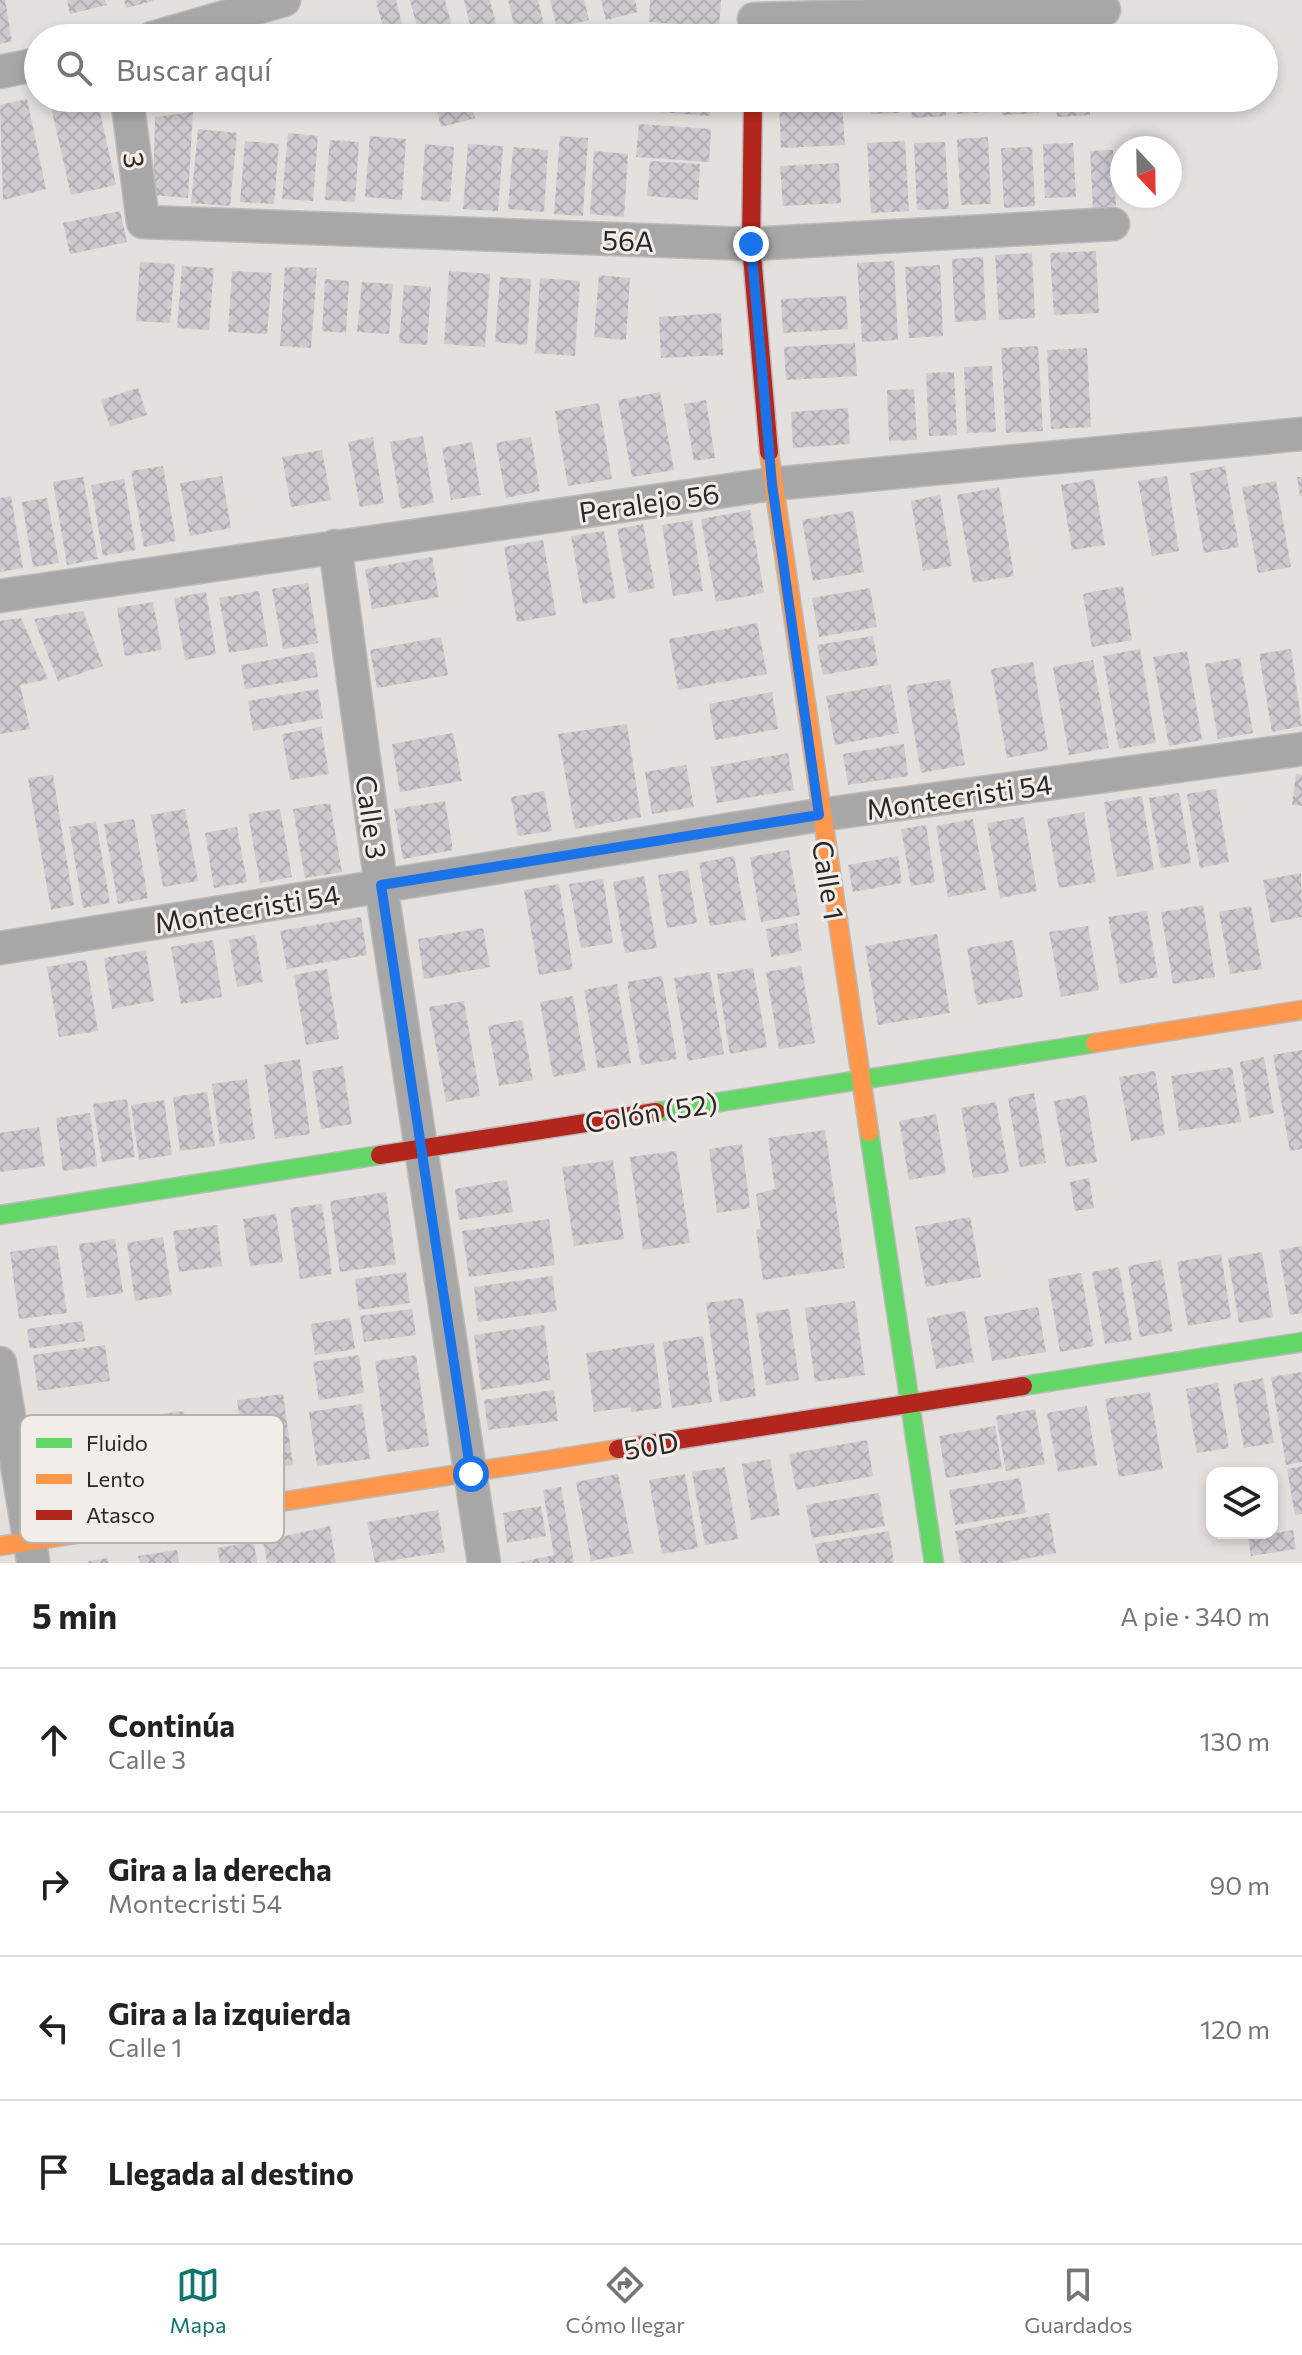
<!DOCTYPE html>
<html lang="es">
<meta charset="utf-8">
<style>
body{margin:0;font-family:Commissioner,sans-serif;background:#f6f6f6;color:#222}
.controls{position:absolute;right:24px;bottom:24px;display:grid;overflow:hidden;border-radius:16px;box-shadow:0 4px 12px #0003}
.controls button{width:72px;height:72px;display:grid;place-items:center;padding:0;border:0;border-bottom:2px solid #e0e0e0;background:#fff;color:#222;font:40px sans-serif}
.compass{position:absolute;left:1110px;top:136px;width:72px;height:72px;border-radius:50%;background:#fff;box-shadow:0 4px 12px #0003;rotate:158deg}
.stop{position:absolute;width:24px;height:24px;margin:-18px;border:6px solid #1a73e8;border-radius:50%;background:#fff}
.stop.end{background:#1a73e8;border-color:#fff;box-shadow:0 2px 8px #0008}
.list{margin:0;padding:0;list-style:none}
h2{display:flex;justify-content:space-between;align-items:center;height:104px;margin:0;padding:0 32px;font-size:34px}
h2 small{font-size:26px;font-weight:400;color:#767676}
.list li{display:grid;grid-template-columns:52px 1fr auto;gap:24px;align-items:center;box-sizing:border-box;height:144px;padding:0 32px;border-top:2px solid #e0e0e0}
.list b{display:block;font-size:30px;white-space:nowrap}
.list p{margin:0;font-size:26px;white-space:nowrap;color:#767676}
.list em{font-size:26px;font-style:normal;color:#767676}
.icon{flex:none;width:44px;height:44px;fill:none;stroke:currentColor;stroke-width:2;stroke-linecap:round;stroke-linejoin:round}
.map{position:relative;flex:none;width:1302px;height:1563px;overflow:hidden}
.search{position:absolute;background:#fff;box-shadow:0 4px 12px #0003;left:24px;right:24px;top:24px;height:88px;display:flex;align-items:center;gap:20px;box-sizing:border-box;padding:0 28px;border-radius:44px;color:#767676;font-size:30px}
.sheet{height:680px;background:#fff}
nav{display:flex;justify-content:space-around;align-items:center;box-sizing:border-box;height:112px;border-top:2px solid #e0e0e0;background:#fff;font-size:22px;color:#767676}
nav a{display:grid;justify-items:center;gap:4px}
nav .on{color:#0f766e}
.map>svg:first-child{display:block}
.building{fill:url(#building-cross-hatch)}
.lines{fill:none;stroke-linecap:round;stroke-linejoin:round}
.street-casing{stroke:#bdbbba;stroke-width:35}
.fast-casing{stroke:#bdbbba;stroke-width:21}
.slow-casing{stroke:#bdbbba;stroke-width:21}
.jam-casing{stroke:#bdbbba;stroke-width:21}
.street{stroke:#a8a7a7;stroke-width:32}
.fast{stroke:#63d668;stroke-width:18}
.slow{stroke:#ff974d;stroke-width:18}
.jam{stroke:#b3261e;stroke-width:18}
.route{stroke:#1a73e8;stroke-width:10}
.labels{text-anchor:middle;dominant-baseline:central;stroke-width:6;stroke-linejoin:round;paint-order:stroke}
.street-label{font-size:28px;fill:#2a2927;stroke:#f2ede9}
.key{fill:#f2ede9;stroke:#b6b2af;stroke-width:2}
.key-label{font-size:22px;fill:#2a2927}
</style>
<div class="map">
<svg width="1302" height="1563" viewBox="0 0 1302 1563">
<defs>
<pattern id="building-cross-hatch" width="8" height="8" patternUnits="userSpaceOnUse" patternTransform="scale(2)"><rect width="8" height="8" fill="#cecad0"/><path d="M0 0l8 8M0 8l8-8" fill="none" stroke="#b1aeb3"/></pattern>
</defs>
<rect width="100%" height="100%" fill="#e3e0de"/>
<path class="building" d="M0 0H5L12 41 0 44Z
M67 0H105L107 5 70 14Z
M124 0H153V1L126 8Z
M379 0H396L405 36 386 38 376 1Z
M410 0H445L455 38H420Z
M464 0H490L498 32 473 38Z
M508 0H538L547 37 517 38Z
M550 0H584L589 20 557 28Z
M601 0H635L638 12 606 20Z
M650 0H721L719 27 649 22Z
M283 28 285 38H259L258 32Z
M651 29 719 33 718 38H651Z
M49 98H97L116 185 71 195Z
M148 98H169V99L149 104Z
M434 98H470L475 118 441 127Z
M645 98H712L710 116 644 111Z
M870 98H900L901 113 871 114Z
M911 98H945L946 116 912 118Z
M956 98H988L989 112 957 114Z
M1001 98H1038L1039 113 1002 115Z
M1056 98H1089L1090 115 1057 117Z
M27 99 46 189 3 200 0 105Z
M842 102 845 145 781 148 779 105Z
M193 112 188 198 153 195 155 117Z
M639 124 711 129 709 162 636 157Z
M198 129 237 133 230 206 191 203Z
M288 133 318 136 313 201 282 199Z
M370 136 406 139 402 200 365 197Z
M560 136 588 138 583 216 554 214Z
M988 137 991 204 961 205 957 139Z
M330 140 359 142 355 202 325 200Z
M245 141 279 144 274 204 240 202Z
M905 141 909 211 871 213 867 143Z
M945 142 949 209 917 210 914 143Z
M1073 143 1076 197 1045 198 1043 144Z
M425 144 454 147 450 202 421 200Z
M468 144 503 146 498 211 463 209Z
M513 147 548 150 544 212 508 209Z
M1032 147 1035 206 1004 208 1001 148Z
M1113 150 1116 206 1093 208 1090 151Z
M594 151 628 154 624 217 590 214Z
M650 161 700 164 698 200 647 196Z
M839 163 841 203 783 206 780 166Z
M120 211 127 242 70 254 63 223Z
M1096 251 1099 313 1054 315 1050 253Z
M1032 253 1035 318 999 320 995 255Z
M983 257 986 320 955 322 952 259Z
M894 261 898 340 862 342 857 263Z
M140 262 175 264 170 323 136 321Z
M940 265 943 336 909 338 905 267Z
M182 266 214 268 209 330 177 328Z
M285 267 317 268 311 348 280 346Z
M232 271 272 273 267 334 228 332Z
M449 271 490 274 485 347 444 344Z
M599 275 630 278 626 340 594 337Z
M500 277 531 279 527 345 495 342Z
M540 278 580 281 575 356 535 353Z
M325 279 349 281 346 333 322 331Z
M362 282 393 284 389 334 357 332Z
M404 285 431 287 427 345 399 343Z
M846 296 848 329 783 333 781 299Z
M721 313 723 355 661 358 659 317Z
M855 343 857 376 786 380 784 347Z
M1038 346 1043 431 1006 433 1001 348Z
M1087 348 1091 427 1051 429 1047 350Z
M992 366 996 432 967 433 964 367Z
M954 372 957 435 929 436 926 373Z
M138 388 147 415 110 427 101 400Z
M914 389 917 440 889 441 887 390Z
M660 392 674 470 632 477 618 400Z
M706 400 715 458 694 461 684 404Z
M599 403 612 479 568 486 555 411Z
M848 408 850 444 793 448 791 412Z
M423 436 434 503 401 509 390 442Z
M373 437 384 503 360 507 348 442Z
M531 437 540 491 506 498 496 443Z
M472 442 481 495 451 500 442 448Z
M322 450 331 500 291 507 282 457Z
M163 466 176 541 144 547 131 471Z
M1225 466 1239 547 1204 553 1190 473Z
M222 476 231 528 190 536 180 483Z
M1167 476 1179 551 1152 556 1138 481Z
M83 477 98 559 67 565 53 482Z
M1297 477H1302V496H1300Z
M124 479 136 550 103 556 91 485Z
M1094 479 1105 545 1072 550 1061 485Z
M1276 481 1291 567 1258 573 1242 487Z
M999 487 1014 576 973 583 957 495Z
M940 495 952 566 923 571 911 501Z
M11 496 23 568 0 572V498Z
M47 498 59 563 33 567 22 502Z
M750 510 764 593 716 602 701 519Z
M853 511 864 572 813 581 802 520Z
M692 520 703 591 673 596 662 525Z
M643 524 655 588 629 593 617 529Z
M604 531 616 598 583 604 571 536Z
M543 540 556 615 517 622 504 547Z
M432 557 439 597 372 609 365 569Z
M308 583 318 643 283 649 272 589Z
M1123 586 1132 640 1092 647 1083 594Z
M870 588 877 627 819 637 812 598Z
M259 591 268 646 229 653 219 598Z
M206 592 216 654 185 660 174 598Z
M153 602 162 650 125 656 117 608Z
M83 611 103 666 58 681 34 619Z
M21 618 48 679 20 685 30 729 0 734V621Z
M757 623 767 674 678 690 669 639Z
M873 636 878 665 823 675 817 645Z
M441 637 448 675 377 688 370 650Z
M1140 649 1156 743 1119 749 1103 656Z
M1291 649 1302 726 1272 732 1259 654Z
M1187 651 1202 740 1169 746 1153 657Z
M314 652 318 677 245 689 241 665Z
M1240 658 1253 733 1218 739 1205 664Z
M1093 660 1109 748 1069 755 1053 667Z
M1033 662 1048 750 1007 758 991 669Z
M950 679 965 765 921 773 906 686Z
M891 684 899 733 835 745 826 696Z
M318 689 323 718 253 731 248 701Z
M772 692 778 729 715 740 709 704Z
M627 724 641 817 575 829 558 734Z
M321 727 329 774 290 780 282 734Z
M453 733 462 781 400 792 392 744Z
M904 744 908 776 848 785 843 754Z
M788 753 794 790 717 803 711 767Z
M686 765 694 807 652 814 645 772Z
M1296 774 1302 775V806L1292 805Z
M53 775 74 905 51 910 28 778Z
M1216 789 1229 862 1200 868 1187 794Z
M544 791 552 831 518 836 511 797Z
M1179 793 1191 863 1161 868 1149 798Z
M1142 796 1154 870 1117 877 1104 802Z
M445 801 453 850 403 859 394 809Z
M330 803 342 872 305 878 293 809Z
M185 809 198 881 163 887 151 815Z
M280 809 292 877 260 883 248 814Z
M1084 812 1096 882 1059 888 1047 819Z
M1024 817 1037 891 1000 898 987 823Z
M134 819 148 898 118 904 104 824Z
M973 819 986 890 948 897 936 826Z
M96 822 110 903 83 908 69 827Z
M926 825 935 882 911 886 901 829Z
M237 827 247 882 214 888 205 833Z
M789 850 800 915 761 922 750 857Z
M734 856 746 920 710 926 699 863Z
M898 856 902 883 853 892 848 865Z
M688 870 697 923 667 928 658 875Z
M1301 873 1302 917 1271 923 1263 880Z
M644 876 657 948 625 953 613 882Z
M603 879 613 943 581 948 569 884Z
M559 884 573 969 539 975 524 890Z
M1203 905 1215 977 1173 984 1161 912Z
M1251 906 1262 969 1230 974 1219 912Z
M1147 911 1158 977 1120 984 1108 917Z
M361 917 367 955 287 969 280 931Z
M797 923 802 951 771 957 766 929Z
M1088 926 1099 990 1061 997 1049 932Z
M483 928 490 967 424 979 418 939Z
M937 934 950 1013 878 1025 865 946Z
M255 935 263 982 237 987 229 940Z
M213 940 222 997 181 1004 171 947Z
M1013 940 1023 997 977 1005 967 948Z
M146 950 154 1001 112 1009 104 958Z
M86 960 98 1031 59 1037 47 967Z
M801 966 815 1043 779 1049 766 972Z
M753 968 767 1047 730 1054 717 974Z
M327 969 339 1039 306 1045 294 975Z
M710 972 724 1054 688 1061 674 978Z
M662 976 677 1059 641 1065 627 982Z
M617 984 631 1063 598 1069 584 990Z
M573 996 586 1071 553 1077 540 1002Z
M464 1001 480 1096 446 1102 429 1007Z
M522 1020 533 1080 499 1086 488 1026Z
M1302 1050V1149L1290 1151 1273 1055Z
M1264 1057 1274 1113 1249 1118 1240 1062Z
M300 1059 310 1134 275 1139 264 1065Z
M343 1066 352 1124 321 1129 312 1071Z
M1232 1067 1241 1122 1179 1131 1171 1076Z
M1155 1071 1165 1135 1131 1141 1119 1077Z
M247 1079 255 1139 220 1144 212 1084Z
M207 1092 215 1146 180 1151 173 1097Z
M1034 1093 1046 1163 1020 1167 1008 1098Z
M1086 1095 1097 1162 1066 1167 1054 1101Z
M127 1099 135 1157 102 1162 93 1104Z
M164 1100 172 1155 139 1160 131 1105Z
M996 1102 1009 1172 973 1178 961 1108Z
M90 1113 97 1166 63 1171 56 1118Z
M936 1114 946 1173 909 1180 899 1121Z
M39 1127 45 1166 0 1172V1133Z
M825 1130 845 1268 763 1280 756 1230 761 1229 756 1194 775 1189 768 1138Z
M742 1144 750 1208 717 1213 709 1149Z
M676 1151 690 1243 643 1250 630 1157Z
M613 1160 624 1239 574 1246 562 1167Z
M1089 1178 1094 1208 1075 1211 1070 1182Z
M507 1180 513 1212 459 1220 455 1189Z
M386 1192 396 1264 340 1272 330 1201Z
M322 1204 332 1274 300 1279 290 1208Z
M276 1214 283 1262 250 1266 243 1219Z
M970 1217 981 1277 926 1287 915 1227Z
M549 1219 555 1265 469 1277 462 1231Z
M217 1225 222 1266 179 1272 173 1231Z
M163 1237 172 1295 135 1301 127 1243Z
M115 1239 123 1293 87 1298 79 1244Z
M57 1245 67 1313 19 1319 10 1252Z
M1302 1246V1313L1290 1315 1279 1250Z
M1262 1252 1273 1317 1239 1323 1228 1258Z
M1221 1254 1231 1318 1188 1326 1177 1262Z
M1161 1260 1173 1331 1140 1337 1128 1266Z
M1119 1267 1132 1340 1105 1344 1092 1272Z
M406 1272 410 1303 359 1310 355 1279Z
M1081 1273 1094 1346 1060 1352 1048 1279Z
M552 1276 557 1311 478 1322 474 1287Z
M743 1298 756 1396 720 1402 706 1303Z
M855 1301 865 1375 815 1382 805 1308Z
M1038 1307 1046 1352 992 1361 984 1317Z
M412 1309 416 1335 364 1342 360 1316Z
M789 1309 799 1380 766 1385 756 1313Z
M965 1311 974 1362 936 1369 927 1318Z
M350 1318 355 1349 315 1355 311 1324Z
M82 1321 85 1341 30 1349 27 1329Z
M544 1325 551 1380 481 1390 474 1335Z
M703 1336 712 1402 672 1408 663 1342Z
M654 1343 662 1408 631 1412V1407L594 1412 586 1353Z
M105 1345 110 1381 38 1391 33 1355Z
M359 1355 364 1393 319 1400 313 1362Z
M416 1355 429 1446 387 1452 375 1361Z
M1302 1372V1462L1286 1465 1271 1377Z
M1263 1378 1274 1443 1244 1448 1233 1384Z
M1218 1383 1229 1448 1197 1453 1186 1389Z
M554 1390 558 1421 488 1430 484 1400Z
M1150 1392 1163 1469 1119 1477 1105 1399Z
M283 1394 293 1465 247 1472 237 1400Z
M362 1404 370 1459 317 1466 309 1412Z
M1087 1406 1097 1465 1058 1472 1047 1413Z
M1035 1409 1045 1464 1006 1471 996 1416Z
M184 1411 194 1482 159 1488 149 1416Z
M995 1426 1002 1468 946 1478 939 1436Z
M867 1440 873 1476 796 1490 789 1454Z
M770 1459 780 1515 751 1520 742 1464Z
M1302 1466V1514L1295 1515 1287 1469Z
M725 1467 738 1539 705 1545 692 1472Z
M618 1474 633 1553 591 1561 576 1482Z
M685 1474 698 1548 662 1554 649 1480Z
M1020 1478 1026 1513 955 1525 949 1490Z
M561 1487 574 1563H515L554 1555 543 1490Z
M879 1493 885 1526 812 1538 806 1505Z
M541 1506 546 1536 507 1543 503 1513Z
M438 1510 445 1552 375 1563 367 1522Z
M1049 1513 1056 1553 1002 1563H961L955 1531Z
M330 1526 336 1563H267L263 1541Z
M1293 1530 1296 1549 1251 1556 1248 1538Z
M889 1531 894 1563H819L815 1544Z
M254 1542 257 1563H220L217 1548Z
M177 1550 179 1563H140L138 1556Z
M108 1558 109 1563H88V1561Z"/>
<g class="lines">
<g class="street-casing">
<path id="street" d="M754 19 1104 10
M152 38 284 0
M0 72 38 64
M127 98 143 222 751 244 1113 224
M335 546 381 885 484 1563
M0 596 772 484 1302 434
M0 948 819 815 1302 749
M0 1363 33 1561"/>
</g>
<g class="fast-casing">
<path id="fast" d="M656 1112 1095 1043
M869 1132 934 1563
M0 1215 380 1155
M1023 1386 1302 1342"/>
</g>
<g class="slow-casing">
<path id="slow" d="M769 452 869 1132
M1095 1043 1302 1010
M0 1546 618 1449"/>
</g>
<g class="jam-casing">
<path id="jam" d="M753 98 751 244 769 452
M380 1155 656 1112
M618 1449 1023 1386"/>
</g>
<use href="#street" class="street"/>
<use href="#fast" class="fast"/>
<use href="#slow" class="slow"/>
<use href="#jam" class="jam"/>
</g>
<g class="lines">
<path class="route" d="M471 1474 381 885 819 815 772 484 751 244"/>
</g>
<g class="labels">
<g class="street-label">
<text transform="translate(135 160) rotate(83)">3</text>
<text transform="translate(628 240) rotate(2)">56A</text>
<text transform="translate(649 502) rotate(-8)">Peralejo 56</text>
<text transform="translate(959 796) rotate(-8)">Montecristi 54</text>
<text transform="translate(372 817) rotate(82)">Calle 3</text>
<text transform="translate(829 880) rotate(81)">Calle 1</text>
<text transform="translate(247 908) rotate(-9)">Montecristi 54</text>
<text transform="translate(651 1112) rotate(-9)">Colón (52)</text>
<text transform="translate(651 1445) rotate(-9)">50D</text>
</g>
</g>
<rect x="20" y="1415" width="264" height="128" rx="12" class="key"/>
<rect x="36" y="1438" width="36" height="10" fill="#63d668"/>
<rect x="36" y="1474" width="36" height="10" fill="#ff974d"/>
<rect x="36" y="1510" width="36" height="10" fill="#b3261e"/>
<g class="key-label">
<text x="86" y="1451">Fluido</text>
<text x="86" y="1487">Lento</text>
<text x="86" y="1523">Atasco</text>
</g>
</svg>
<div class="controls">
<button><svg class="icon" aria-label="layers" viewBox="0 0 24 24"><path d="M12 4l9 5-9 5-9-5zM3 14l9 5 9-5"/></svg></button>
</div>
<svg class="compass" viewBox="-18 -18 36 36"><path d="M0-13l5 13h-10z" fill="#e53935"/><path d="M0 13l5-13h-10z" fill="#767676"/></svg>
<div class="stop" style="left:471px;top:1474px"></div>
<div class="stop end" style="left:751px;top:244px"></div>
<div class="search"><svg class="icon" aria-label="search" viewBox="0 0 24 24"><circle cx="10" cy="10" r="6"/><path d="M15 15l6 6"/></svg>Buscar aquí</div>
</div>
<section class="sheet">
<h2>5 min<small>A pie · 340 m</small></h2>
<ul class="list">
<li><svg class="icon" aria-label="ahead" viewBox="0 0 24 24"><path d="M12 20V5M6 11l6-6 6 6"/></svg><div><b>Continúa</b><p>Calle 3</p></div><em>130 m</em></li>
<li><svg class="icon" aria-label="right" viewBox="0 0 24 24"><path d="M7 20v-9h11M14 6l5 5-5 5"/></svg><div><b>Gira a la derecha</b><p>Montecristi 54</p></div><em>90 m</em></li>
<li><svg class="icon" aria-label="left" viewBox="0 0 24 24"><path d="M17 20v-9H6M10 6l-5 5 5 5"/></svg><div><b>Gira a la izquierda</b><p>Calle 1</p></div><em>120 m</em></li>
<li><svg class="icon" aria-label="arrive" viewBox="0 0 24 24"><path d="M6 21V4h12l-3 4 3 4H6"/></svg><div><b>Llegada al destino</b></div></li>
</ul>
</section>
<nav>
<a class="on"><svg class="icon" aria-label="map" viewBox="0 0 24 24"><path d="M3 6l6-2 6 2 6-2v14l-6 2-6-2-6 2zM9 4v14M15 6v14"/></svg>Mapa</a>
<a><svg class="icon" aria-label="directions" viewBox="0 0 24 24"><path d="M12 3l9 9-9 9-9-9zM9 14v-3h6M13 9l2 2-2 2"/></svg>Cómo llegar</a>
<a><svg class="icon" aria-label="saved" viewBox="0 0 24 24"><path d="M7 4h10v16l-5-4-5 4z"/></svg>Guardados</a>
</nav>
